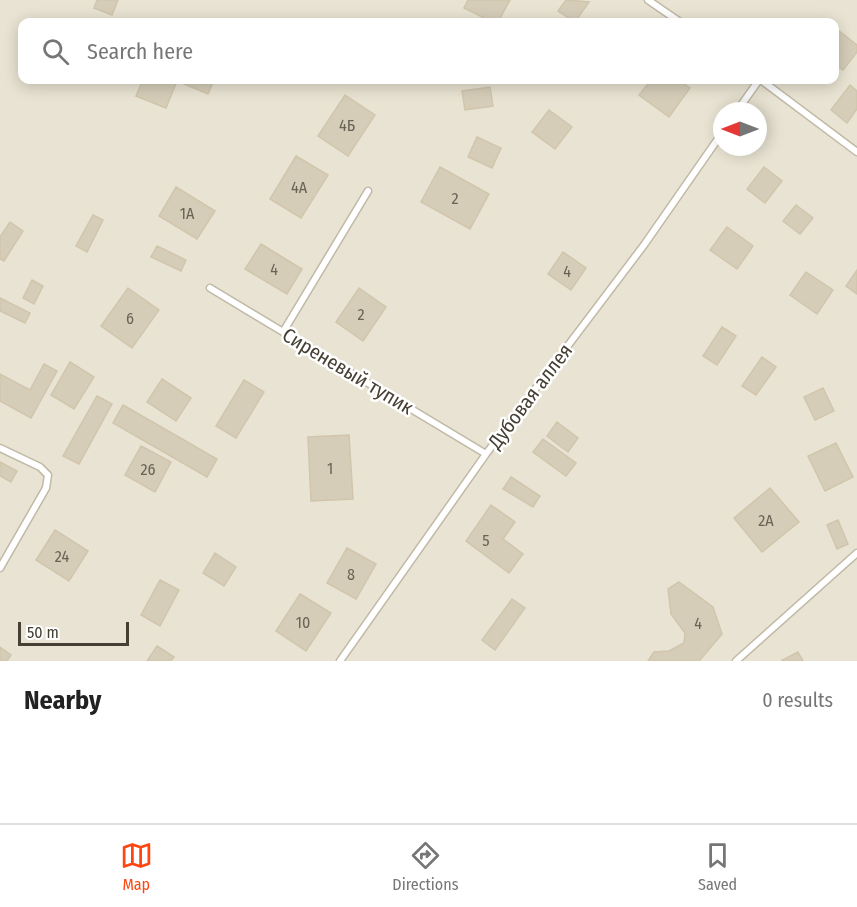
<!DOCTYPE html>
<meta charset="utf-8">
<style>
body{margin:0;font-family:"Fira Sans Condensed",sans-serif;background:#f2f2f2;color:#222}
.compass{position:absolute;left:713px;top:102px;width:54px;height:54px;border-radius:50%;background:#fff;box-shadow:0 3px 15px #0003;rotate:270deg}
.scale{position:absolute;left:18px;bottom:15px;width:111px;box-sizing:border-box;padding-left:6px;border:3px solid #464034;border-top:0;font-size:16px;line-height:21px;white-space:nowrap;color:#464034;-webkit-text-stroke:4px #fff;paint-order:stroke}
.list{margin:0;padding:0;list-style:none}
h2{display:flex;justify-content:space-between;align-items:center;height:78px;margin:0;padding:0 24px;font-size:26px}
h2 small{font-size:20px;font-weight:400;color:#767676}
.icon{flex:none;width:33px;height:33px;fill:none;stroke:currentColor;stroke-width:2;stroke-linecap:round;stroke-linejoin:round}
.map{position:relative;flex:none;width:857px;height:661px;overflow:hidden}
.search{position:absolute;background:#fff;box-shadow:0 3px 15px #0003;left:18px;right:18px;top:18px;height:66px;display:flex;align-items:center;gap:15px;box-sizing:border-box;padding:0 21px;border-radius:12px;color:#767676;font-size:22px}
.sheet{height:162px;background:#fff}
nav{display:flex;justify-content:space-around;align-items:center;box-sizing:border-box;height:84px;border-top:2px solid #e0e0e0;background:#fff;font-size:16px;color:#767676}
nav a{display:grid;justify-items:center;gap:3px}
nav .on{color:#ff4610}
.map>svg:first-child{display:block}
.residential{fill:#e8e3d2;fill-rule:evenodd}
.building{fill:#d6cdb9;stroke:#d1c5ac;stroke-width:1.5}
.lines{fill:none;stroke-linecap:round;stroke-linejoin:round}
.lane-casing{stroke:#c0b9a6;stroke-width:9}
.lane{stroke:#fff;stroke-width:6}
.labels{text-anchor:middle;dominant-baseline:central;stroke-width:5;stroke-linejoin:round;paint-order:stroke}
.number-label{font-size:16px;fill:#6a6355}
.street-label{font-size:20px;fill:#464034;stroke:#fff}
</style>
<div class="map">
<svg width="857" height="661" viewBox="0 0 857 661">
<rect width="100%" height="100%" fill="#f4f0e4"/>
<path class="residential" d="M0 0H857V661H0ZM22 22H834V80H22ZM722 111H758V147H722Z"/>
<path class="building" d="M97 0H118L112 15 94 8Z
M468 0H510L498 22H492L464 8Z
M566 0 589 2 575 22 558 11Z
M834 27 857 45V52L843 70 834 64Z
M143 80H214L208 94 177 81 166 108 136 96Z
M651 80H678L690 88 669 117 639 95Z
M850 85 857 91V109L847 123 831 110Z
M490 87 493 106 465 110 462 91Z
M345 95 375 115 348 156 318 136Z
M549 110 572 127 555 149 532 132Z
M477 137 501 148 492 168 468 157Z
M296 156 328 175 301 218 270 199Z
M440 167 489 194 470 229 421 202Z
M764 167 782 181 765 203 747 189Z
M176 187 215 211 197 239 159 216Z
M796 205 813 218 800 234 783 221Z
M93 215 103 220 87 252 76 246Z
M10 222 23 231 4 261 0 259V237Z
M727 227 753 246 737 269 710 250Z
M261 244 302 269 287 294 245 269Z
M157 246 186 260 181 271 151 257Z
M563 252 586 268 571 290 548 274Z
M857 270V294L846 286Z
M806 272 833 290 817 314 790 295Z
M32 280 43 286 34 304 23 298Z
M128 288 159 310 132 348 101 326Z
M359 288 386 307 363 341 336 322Z
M0 298 30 313 25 323 0 311Z
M722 327 736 336 717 365 703 356Z
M762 357 776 367 756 395 742 386Z
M70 362 94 377 74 409 51 395Z
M44 364 57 371 31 418 0 401V374L30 390Z
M162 379 191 398 176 421 147 402Z
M244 380 264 392 236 438 216 426Z
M823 388 834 411 815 420 804 397Z
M97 396 112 404 79 464 63 456Z
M123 405 217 459 207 477 113 423Z
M557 422 578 438 568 452 547 436Z
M349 435 353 499 311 501 308 437Z
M543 439 576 463 566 476 533 452Z
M836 443 853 477 825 491 808 456Z
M141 446 171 462 155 492 125 475Z
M0 462 17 471 11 482 0 476Z
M511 477 540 496 533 507 503 489Z
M770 488 799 522 762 552 734 518Z
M491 505 515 522 503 539 523 554 509 573 466 541Z
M838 520 848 544 837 549 827 525Z
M55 530 88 551 69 581 36 560Z
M347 548 376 564 356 599 327 583Z
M215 553 236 567 224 586 203 573Z
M160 580 179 590 160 626 141 615Z
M679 582 713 607 722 634 699 661H648L654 652 669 651 684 643 685 633 671 614 668 589Z
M300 594 331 613 306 651 276 631Z
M512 599 525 608 495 650 482 640Z
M157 646 174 657 171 661H147Z
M0 647 11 655 7 661H0Z
M798 652 803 661H781Z"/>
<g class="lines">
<g class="lane-casing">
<path id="lane" d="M648 0 680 22
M761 80 857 152
M737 111 759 80
M210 288 486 454
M283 332 368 191
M0 448 40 467 48 475 46 488 0 568
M340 661 486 454 644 245 722 133
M736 661 857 553"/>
</g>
<use href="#lane" class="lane"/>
</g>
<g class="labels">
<g class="number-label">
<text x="347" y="125">4Б</text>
<text x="299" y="187">4А</text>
<text x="455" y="198">2</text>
<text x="187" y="213">1А</text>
<text x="274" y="269">4</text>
<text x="567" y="271">4</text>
<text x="361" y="314">2</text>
<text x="130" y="318">6</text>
<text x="330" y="468">1</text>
<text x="148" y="469">26</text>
<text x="766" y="520">2А</text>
<text x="486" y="540">5</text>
<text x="62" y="556">24</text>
<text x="351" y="574">8</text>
<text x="303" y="622">10</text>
<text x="698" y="623">4</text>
</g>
<g class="street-label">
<text transform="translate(348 371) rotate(31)">Сиреневый тупик</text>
<text transform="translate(530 396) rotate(-53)">Дубовая аллея</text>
</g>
</g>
</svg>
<svg class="compass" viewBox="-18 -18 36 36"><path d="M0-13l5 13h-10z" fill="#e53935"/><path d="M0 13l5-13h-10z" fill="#767676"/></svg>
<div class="scale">50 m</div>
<div class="search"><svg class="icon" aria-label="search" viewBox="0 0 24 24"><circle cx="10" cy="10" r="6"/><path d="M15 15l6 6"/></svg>Search here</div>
</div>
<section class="sheet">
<h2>Nearby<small>0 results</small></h2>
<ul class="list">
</ul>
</section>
<nav>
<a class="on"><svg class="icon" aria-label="map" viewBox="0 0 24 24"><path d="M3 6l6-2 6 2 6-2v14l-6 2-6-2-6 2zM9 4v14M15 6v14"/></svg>Map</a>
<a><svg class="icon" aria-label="directions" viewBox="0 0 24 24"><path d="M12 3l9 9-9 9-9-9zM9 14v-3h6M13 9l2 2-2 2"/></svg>Directions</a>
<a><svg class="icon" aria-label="saved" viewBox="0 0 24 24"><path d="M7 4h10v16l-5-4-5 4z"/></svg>Saved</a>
</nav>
